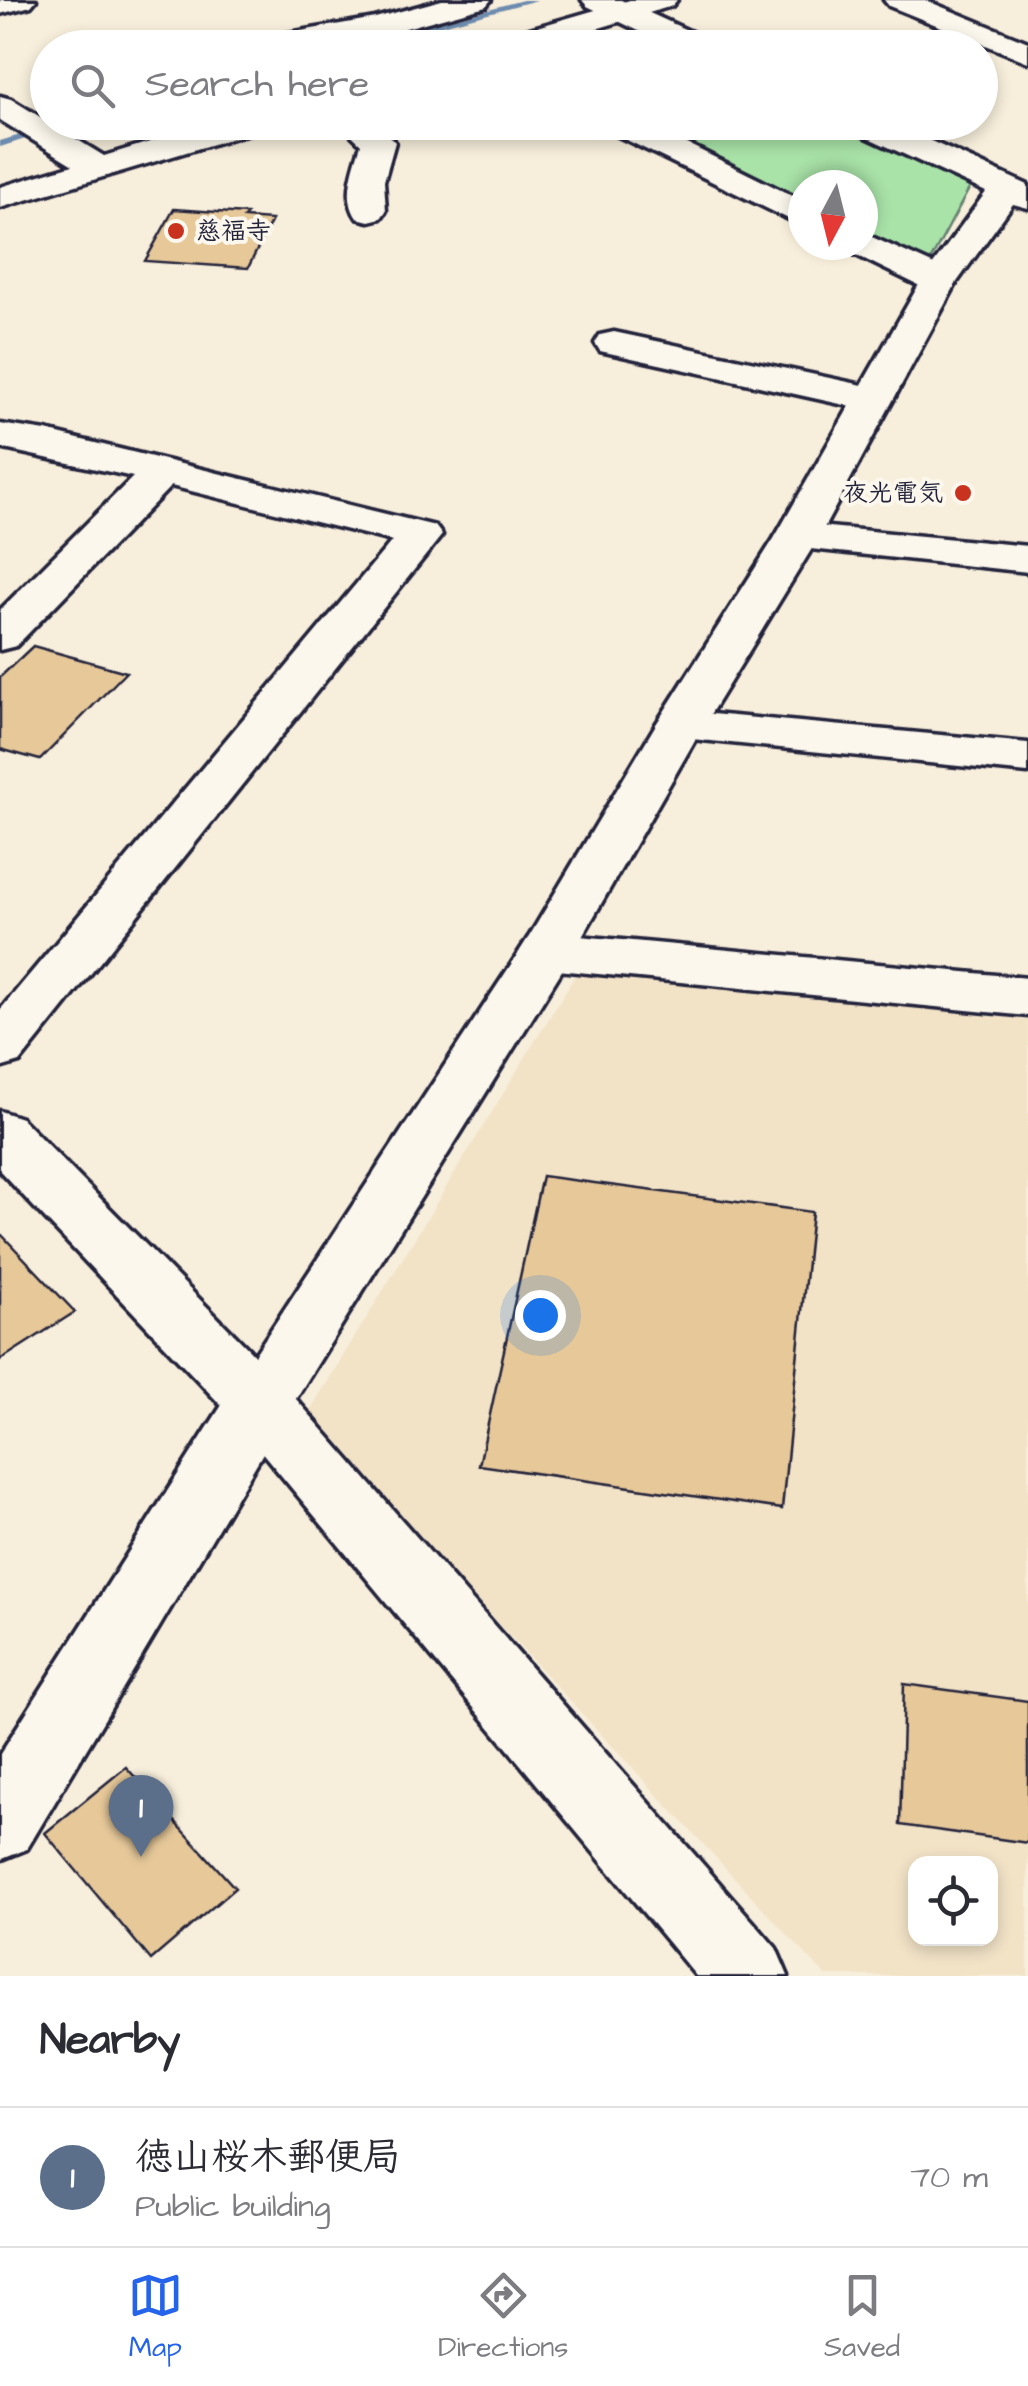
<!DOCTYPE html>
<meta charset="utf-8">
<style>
body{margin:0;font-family:"Architects Daughter","Klee One",sans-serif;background:#f2f2f3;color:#2b2b33}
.controls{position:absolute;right:30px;bottom:30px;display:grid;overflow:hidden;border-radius:20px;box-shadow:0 5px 15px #0003}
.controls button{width:90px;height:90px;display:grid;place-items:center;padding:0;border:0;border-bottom:2px solid #e1e1e2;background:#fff;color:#2b2b33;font:50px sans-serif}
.compass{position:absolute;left:788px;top:170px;width:90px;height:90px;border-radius:50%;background:#fff;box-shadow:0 5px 15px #0003;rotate:187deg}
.you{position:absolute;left:540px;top:1315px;width:35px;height:35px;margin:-25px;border:8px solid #fff;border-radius:50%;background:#1a73e8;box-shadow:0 0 0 15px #1a73e833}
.badge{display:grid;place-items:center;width:65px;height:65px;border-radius:50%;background:#2563eb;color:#fff;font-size:32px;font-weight:700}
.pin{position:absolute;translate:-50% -82px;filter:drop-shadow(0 2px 5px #0008)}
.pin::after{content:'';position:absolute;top:52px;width:35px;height:30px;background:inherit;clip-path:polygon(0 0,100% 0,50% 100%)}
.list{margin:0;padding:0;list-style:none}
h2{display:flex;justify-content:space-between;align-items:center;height:130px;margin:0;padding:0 40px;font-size:42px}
h2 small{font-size:32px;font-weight:400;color:#7c7c81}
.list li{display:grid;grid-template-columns:65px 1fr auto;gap:30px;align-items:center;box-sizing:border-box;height:140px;padding:0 40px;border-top:2px solid #e1e1e2}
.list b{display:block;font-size:38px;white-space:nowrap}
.list p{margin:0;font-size:32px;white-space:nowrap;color:#7c7c81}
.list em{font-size:32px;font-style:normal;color:#7c7c81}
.icon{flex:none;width:55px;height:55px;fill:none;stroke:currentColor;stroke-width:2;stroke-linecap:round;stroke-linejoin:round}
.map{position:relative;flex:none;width:1028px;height:1976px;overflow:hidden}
.search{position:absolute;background:#fff;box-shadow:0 5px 15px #0003;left:30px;right:30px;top:30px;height:110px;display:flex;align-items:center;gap:25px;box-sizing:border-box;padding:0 35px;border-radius:55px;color:#7c7c81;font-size:38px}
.sheet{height:270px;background:#fff}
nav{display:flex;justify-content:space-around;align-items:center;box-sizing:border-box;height:140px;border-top:2px solid #e1e1e2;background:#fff;font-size:28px;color:#7c7c81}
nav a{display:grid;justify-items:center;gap:5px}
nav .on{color:#2563eb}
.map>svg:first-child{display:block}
.built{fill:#f2e3c7;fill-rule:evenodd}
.green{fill:#a9e3a8;stroke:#668272;stroke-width:2.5}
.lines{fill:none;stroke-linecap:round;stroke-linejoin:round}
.stream{fill:#6c8bae;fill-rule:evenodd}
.building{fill:#e6c899;stroke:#22223b;stroke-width:2.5}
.minor-casing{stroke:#22223b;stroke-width:7}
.tertiary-casing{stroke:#22223b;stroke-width:7}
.minor{fill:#fbf7ec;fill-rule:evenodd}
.tertiary{fill:#fbf7ec;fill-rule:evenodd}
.poi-dot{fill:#c8321e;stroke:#fbf7ec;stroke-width:4}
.labels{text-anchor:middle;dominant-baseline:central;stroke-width:8;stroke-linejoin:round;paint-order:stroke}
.far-poi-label{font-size:25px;font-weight:bold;fill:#22223b;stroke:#fbf7ec;text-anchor:start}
</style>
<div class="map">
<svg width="1028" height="1976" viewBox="0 0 1028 1976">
<rect width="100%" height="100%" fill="#f7eedb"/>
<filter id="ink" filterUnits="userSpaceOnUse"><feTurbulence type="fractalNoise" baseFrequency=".01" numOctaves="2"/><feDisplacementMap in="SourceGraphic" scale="20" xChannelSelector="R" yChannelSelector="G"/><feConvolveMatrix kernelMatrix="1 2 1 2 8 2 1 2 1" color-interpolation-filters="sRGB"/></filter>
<g filter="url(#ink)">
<path class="built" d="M579 969 1028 1020V1976H826L306 1417ZM916 1864H990V1938H916Z"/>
<path class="green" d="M728 123H833L970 187 928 265 863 232V185H803V202L678 138Z"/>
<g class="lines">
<path class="stream" d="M523 0H537L356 48H340Z
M64 122H79L0 147V141Z"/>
</g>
<path class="building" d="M174 209 247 214 244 218 272 220 248 268 145 261Z
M33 646 126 672 40 760 0 749V677Z
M542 1176 812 1212 782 1509 479 1465Z
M0 1233 75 1312 0 1360Z
M904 1684 1028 1701V1843L900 1825Z
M126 1767 235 1888 151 1960 45 1833Z"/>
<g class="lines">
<g class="minor-casing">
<path id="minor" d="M442 0H491L486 6 377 36 311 48H240L244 41 255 39 375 18Z
M630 0H677L672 6 533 48H484L488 41Z
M884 0H925L1028 42V62L889 6Z
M0 96 11 99 104 156 215 122H267L263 129 0 208V187L73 165 0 120Z
M338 122H375L395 142 384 181 386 211 381 218 369 221 357 218C342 197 354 167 361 144Z
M600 122H643L803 201V226L604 129Z
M863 233 952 273 957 281 952 289 939 292 926 289 850 252 846 245H863Z
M614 332 872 387 886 391 892 399 886 407 872 411 600 351 595 343 600 335Z
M0 424 46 431 435 526 442 535 20 1062 0 1068V1010L392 541 171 486 16 646 0 650V610L133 477 0 448Z
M797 524 1028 546V572L782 546 775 537 782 528Z
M679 711 1028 743V773L662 736 655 726 662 716Z
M547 933 1028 978V1016L547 969 528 964 520 951 528 938Z
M0 1111 21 1118 282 1383 776 1948 788 1976H696L236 1421 0 1171Z"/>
</g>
<g class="tertiary-casing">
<path id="tertiary" d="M0 0H36L31 6 0 14Z
M582 0H621L711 41 715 48H674L587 6Z
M845 122H889L1028 185V208L1013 204 957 282 819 537 703 726 574 951 282 1421 27 1849 0 1860V1754L236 1383 527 940 655 726 775 537 921 281 986 192 849 129Z"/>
</g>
<use href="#minor" class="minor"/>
<use href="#tertiary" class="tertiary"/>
</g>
</g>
<g class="poi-dot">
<circle cx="176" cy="231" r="10"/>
<circle cx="963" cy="493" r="10"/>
</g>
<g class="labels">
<g class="far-poi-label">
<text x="196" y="231">慈福寺</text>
<text x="943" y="493" text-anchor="end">夜光電気</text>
</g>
</g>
</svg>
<div class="controls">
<button><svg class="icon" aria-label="locate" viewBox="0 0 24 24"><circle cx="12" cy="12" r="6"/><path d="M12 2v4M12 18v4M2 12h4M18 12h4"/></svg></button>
</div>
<svg class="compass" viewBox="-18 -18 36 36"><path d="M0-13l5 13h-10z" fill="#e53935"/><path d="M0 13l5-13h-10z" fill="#7c7c81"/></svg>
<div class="you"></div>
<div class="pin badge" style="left:141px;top:1857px;background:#5c6f8a">1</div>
<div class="search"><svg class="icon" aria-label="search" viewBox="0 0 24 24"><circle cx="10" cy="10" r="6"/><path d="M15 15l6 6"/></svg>Search here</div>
</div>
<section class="sheet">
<h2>Nearby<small></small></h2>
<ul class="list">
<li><span class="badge" style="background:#5c6f8a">1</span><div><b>徳山桜木郵便局</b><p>Public building</p></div><em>70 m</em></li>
</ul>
</section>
<nav>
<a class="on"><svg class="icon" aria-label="map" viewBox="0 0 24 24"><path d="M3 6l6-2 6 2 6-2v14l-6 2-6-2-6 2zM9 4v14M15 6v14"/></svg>Map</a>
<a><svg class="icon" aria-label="directions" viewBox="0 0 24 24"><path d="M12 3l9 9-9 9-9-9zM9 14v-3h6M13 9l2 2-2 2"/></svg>Directions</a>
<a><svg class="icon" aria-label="saved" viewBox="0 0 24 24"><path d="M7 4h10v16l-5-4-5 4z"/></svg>Saved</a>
</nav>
